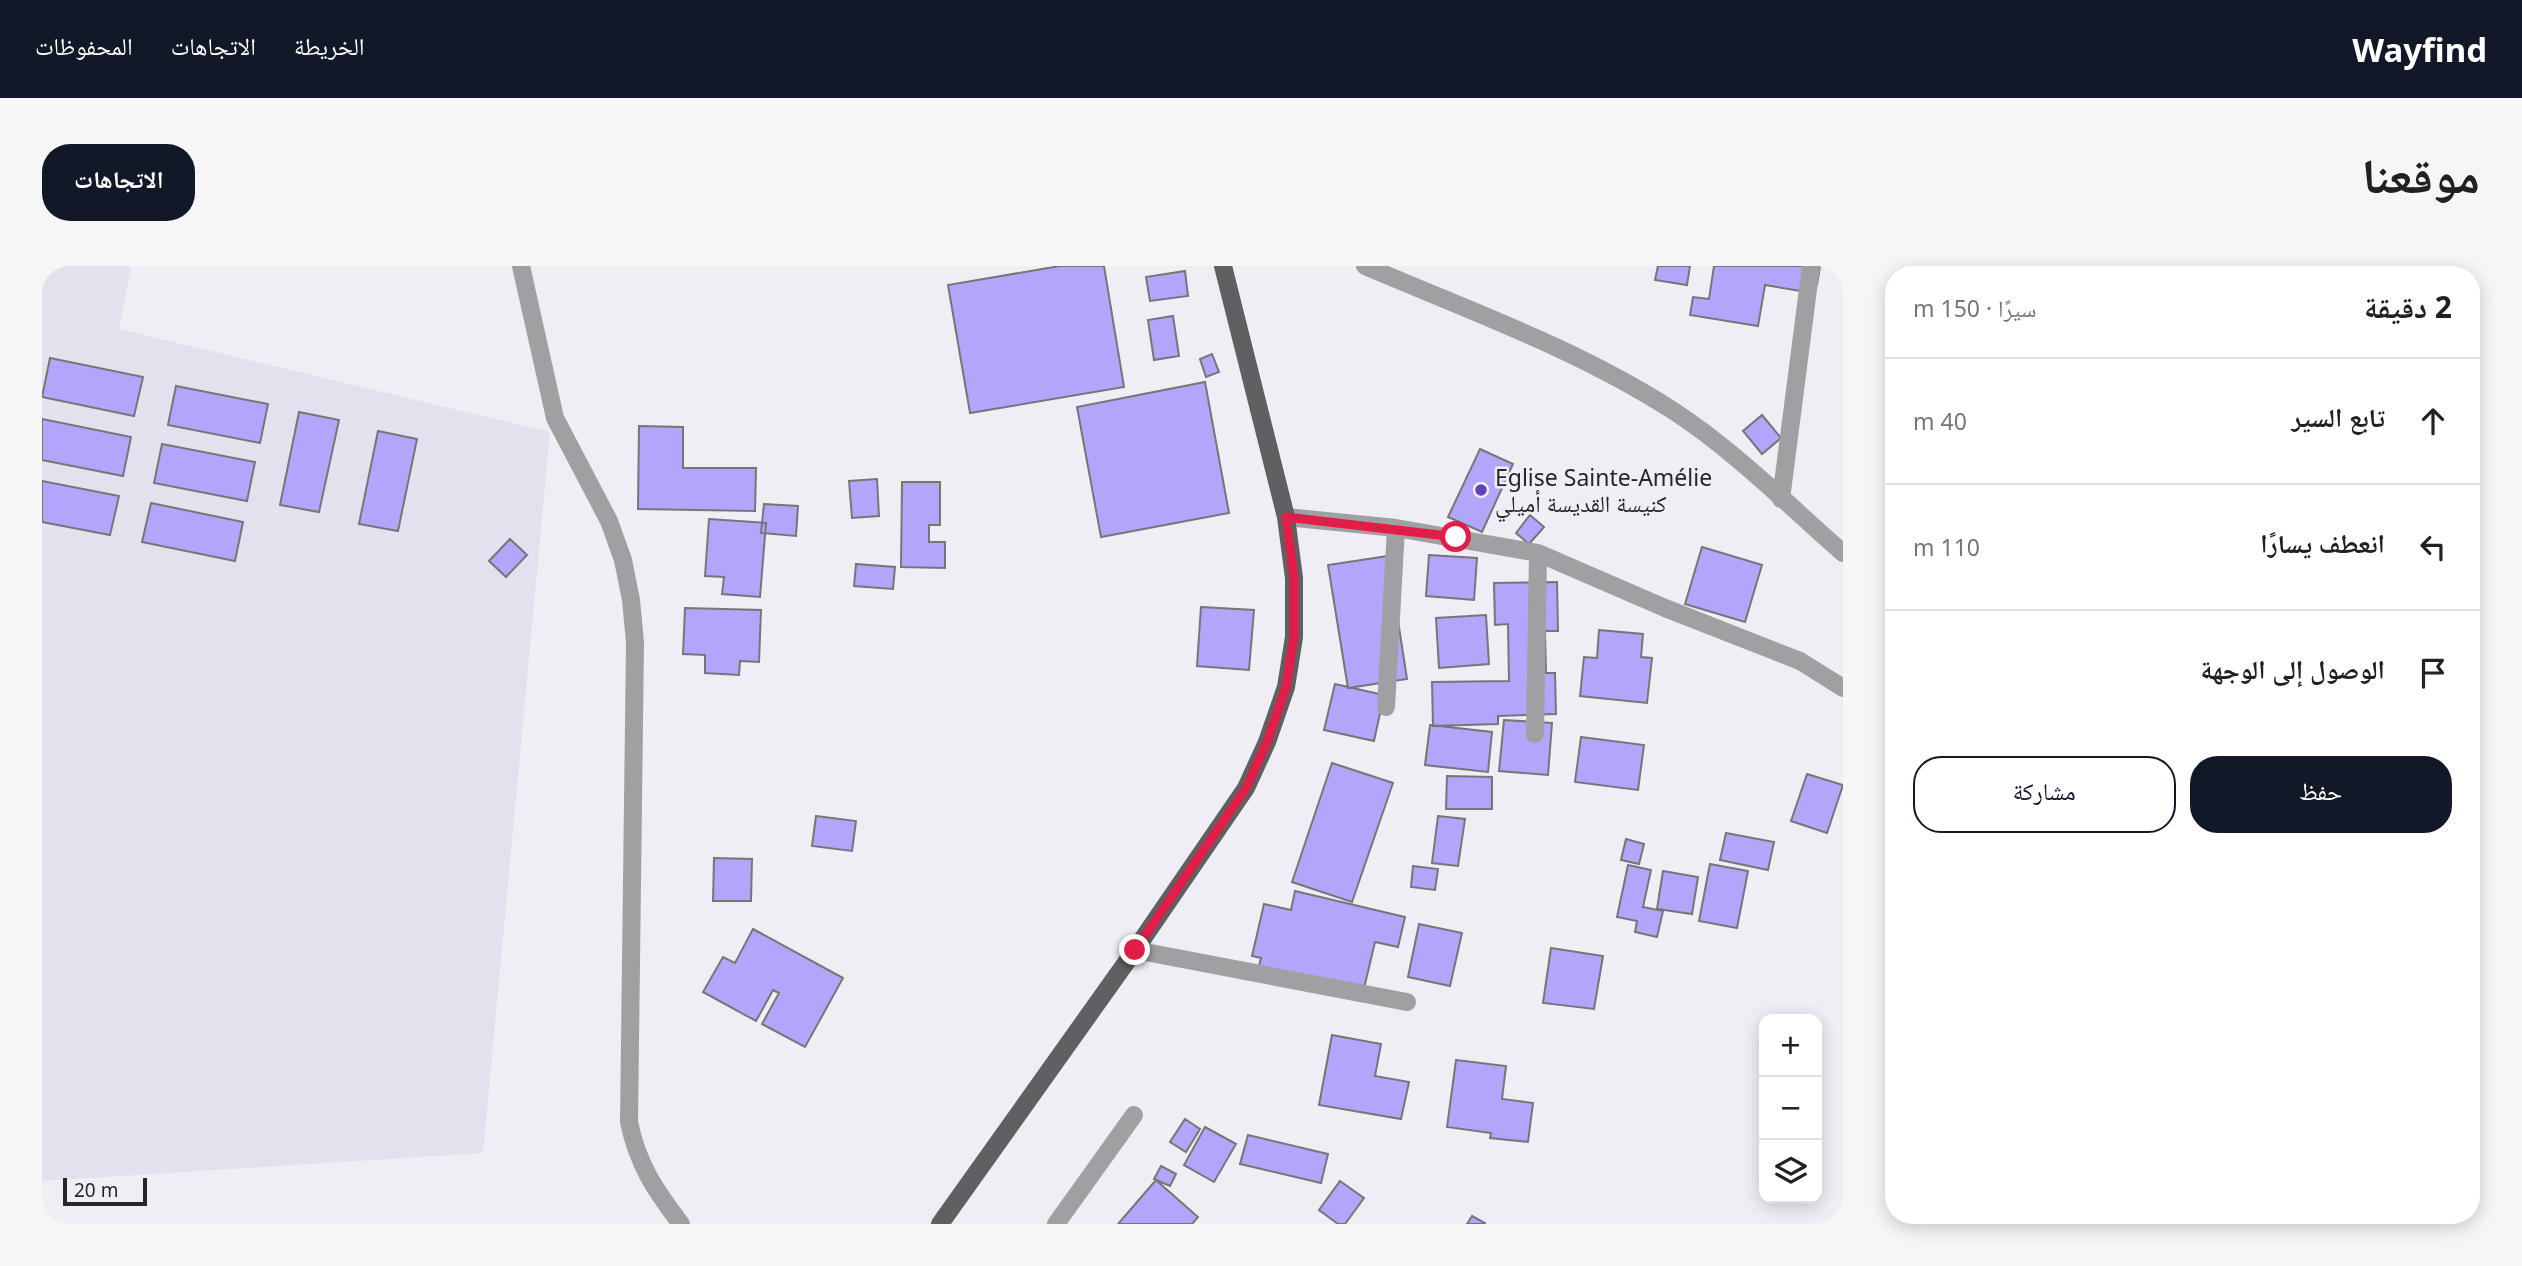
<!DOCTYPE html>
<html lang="ar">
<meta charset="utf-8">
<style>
body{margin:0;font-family:"Noto Sans","Noto Naskh Arabic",sans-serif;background:#f6f6f6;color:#202124;direction:rtl}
.controls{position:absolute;right:21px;bottom:21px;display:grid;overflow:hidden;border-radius:14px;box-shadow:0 4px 18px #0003}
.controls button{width:63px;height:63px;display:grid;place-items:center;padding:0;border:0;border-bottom:2px solid #e0e0e0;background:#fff;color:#202124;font:35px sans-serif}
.scale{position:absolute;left:21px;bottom:18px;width:84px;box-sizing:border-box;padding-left:7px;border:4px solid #272729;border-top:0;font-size:19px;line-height:24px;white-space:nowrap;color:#272729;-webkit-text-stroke:5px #efeef4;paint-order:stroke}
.stop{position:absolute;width:21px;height:21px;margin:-16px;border:5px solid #e11d48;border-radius:50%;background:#fff}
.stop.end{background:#e11d48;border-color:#fff;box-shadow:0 2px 7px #0008}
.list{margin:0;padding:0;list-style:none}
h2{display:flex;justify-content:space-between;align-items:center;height:91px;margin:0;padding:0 28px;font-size:30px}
h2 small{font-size:23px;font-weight:400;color:#757577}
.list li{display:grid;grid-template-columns:46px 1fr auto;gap:21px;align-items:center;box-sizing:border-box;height:126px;padding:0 28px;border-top:2px solid #e0e0e0}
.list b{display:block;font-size:26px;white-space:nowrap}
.list em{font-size:23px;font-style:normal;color:#757577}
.actions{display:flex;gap:14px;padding:21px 28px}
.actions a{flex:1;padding:16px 0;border:2px solid #111827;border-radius:28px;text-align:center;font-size:24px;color:#111827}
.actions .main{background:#111827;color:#fff}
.icon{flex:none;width:38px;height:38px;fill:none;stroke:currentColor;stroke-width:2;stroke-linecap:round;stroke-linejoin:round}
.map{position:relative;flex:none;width:1801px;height:958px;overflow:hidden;direction:ltr;border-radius:28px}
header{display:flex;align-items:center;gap:42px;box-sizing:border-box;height:98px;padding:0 35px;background:#111827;color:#fff}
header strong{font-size:33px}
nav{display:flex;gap:38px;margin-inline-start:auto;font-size:24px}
.intro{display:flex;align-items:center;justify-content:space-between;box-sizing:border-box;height:168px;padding:0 42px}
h1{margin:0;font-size:49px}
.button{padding:18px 32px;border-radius:28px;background:#111827;color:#fff;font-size:24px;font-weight:700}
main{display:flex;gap:42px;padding:0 42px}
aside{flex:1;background:#fff;border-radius:28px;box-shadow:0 4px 18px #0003}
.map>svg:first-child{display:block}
.built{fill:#e2e1ed}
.building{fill:#b2a6fb;stroke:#76767a;stroke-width:2}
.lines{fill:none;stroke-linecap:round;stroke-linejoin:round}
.minor{stroke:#a0a0a2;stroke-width:18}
.major{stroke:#606063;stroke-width:18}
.route{stroke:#e11d48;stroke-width:9}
.poi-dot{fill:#6142bb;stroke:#efeef4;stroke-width:2.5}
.labels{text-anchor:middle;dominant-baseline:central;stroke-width:5;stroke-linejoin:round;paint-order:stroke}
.poi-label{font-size:23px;fill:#272729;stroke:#efeef4;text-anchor:start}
</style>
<header>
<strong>Wayfind</strong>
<nav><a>الخريطة</a><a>الاتجاهات</a><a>المحفوظات</a></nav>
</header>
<div class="intro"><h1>موقعنا</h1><a class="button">الاتجاهات</a></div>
<main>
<aside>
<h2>2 دقيقة<small>سيرًا · 150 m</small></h2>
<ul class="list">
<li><svg class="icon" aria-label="ahead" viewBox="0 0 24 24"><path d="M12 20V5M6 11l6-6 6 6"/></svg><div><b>تابع السير</b></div><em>40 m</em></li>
<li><svg class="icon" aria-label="left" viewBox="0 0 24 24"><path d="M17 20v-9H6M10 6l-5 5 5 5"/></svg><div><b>انعطف يسارًا</b></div><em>110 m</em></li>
<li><svg class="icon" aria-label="arrive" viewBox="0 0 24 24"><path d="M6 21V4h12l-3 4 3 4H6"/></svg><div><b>الوصول إلى الوجهة</b></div></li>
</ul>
<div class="actions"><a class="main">حفظ</a><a>مشاركة</a></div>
</aside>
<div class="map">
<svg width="1801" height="958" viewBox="0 0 1801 958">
<rect width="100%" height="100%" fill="#efeef4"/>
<path class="built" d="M0 0H89L77 63 508 166 441 887 0 915Z"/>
<path class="building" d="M1018 0H1062L1082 121 928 147 906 19Z
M1616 0H1648L1645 19 1613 14Z
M1672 0H1778L1775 19 1764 26 1723 19 1716 60 1648 49 1651 31 1667 33Z
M1143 5 1146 30 1108 35 1104 11Z
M1131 50 1137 90 1112 94 1106 54Z
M1170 88 1177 106 1164 111 1158 93Z
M8 92 101 111 92 150 0 131Z
M1163 116 1187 247 1059 271 1035 141Z
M134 120 226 138 218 177 126 159Z
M257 146 297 154 277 246 238 239Z
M1720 149 1739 172 1720 188 1701 165Z
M0 153 89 171 81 210 0 194Z
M597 160 641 161V202H714L713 245 596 243Z
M336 165 375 173 356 265 317 258Z
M120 178 213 196 205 235 112 217Z
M1438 183 1471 198 1440 266 1406 251Z
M835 213 837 250 810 252 807 215Z
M0 215 77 230 68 269 0 256Z
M860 216H898V259H887V276H903V302L859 301Z
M109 237 201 256 193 295 100 276Z
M722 238 756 240 754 270 719 267Z
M1488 249 1502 261 1487 278 1474 267Z
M667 253 724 257 718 331 680 328 682 311 663 310Z
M468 273 485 289 464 311 447 295Z
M1660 281 1720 299 1703 356 1643 338Z
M1387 289 1435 292 1432 334 1384 330Z
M1346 290 1365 413 1306 422 1286 299Z
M814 298 853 301 851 323 812 320Z
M1515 316 1516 365H1503L1504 407H1513L1514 448 1456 450V458L1391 460 1390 416 1467 415 1466 358 1453 359 1452 317Z
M1159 341 1212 344 1207 404 1155 400Z
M643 342 719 344 717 396 698 395 697 409 663 407V389L641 388Z
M1444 349 1447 398 1397 402 1394 352Z
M1557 364 1601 368 1599 391 1610 392 1605 437 1538 430 1542 391 1555 392Z
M1293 418 1342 429 1332 475 1282 464Z
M1462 454 1510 457 1506 509 1457 505Z
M1388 459 1450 466 1446 506 1383 499Z
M1539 471 1602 479 1596 524 1533 516Z
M1290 497 1351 517 1310 636 1250 616Z
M1765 508 1801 519 1785 567 1749 555Z
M1405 510 1450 511V543H1404Z
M774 550 814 555 810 585 770 580Z
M1396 550 1423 553 1416 600 1390 597Z
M1684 567 1732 576 1726 604 1678 594Z
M1584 573 1602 578 1597 598 1579 594Z
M672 592 710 593 709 635H671Z
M1668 598 1706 605 1695 662 1657 655Z
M1586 599 1609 604 1601 641 1621 645 1615 671 1593 666 1595 655 1575 651Z
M1371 600 1396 603 1393 624 1369 621Z
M1621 605 1656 611 1650 648 1615 643Z
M1253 625 1363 651 1356 681 1333 676 1319 735 1214 711 1219 692 1210 690 1222 638 1249 644Z
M1377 658 1420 667 1408 720 1366 711Z
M711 663 801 712 763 781 720 758 737 727 731 724 714 755 661 726 681 691 693 697Z
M1509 682 1561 690 1552 743 1501 737Z
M1290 769 1339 778 1333 810 1367 816 1359 853 1277 839Z
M1414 794 1464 800 1460 833 1491 837 1486 876 1448 872 1449 867 1405 861Z
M1143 853 1158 863 1144 886 1128 876Z
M1163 861 1194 878 1172 916 1142 899Z
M1206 869 1286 888 1279 917 1198 898Z
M1119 900 1134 908 1128 920 1112 913Z
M1114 914 1156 951 1150 958H1076Z
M1298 915 1322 932 1303 958H1296L1277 944Z
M1430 950 1443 957V958H1425Z"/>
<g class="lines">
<path class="minor" d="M479 0 513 152 567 255 581 294 589 334 593 376 587 856C596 899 613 924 639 958
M1323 0C1426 44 1535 83 1630 144 1692 184 1745 238 1801 287
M1739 233 1769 0
M1244 251 1354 262 1496 287 1623 342 1758 395 1801 422
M1344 441 1354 262
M1493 468 1496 287
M1093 684 1365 736
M1014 958 1092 849"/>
<path class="major" d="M898 958 1093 684 1204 522 1225 476 1244 421 1252 371V312L1244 251 1181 0"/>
</g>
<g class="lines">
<path class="route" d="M1093 684 1204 522 1225 476 1244 421 1252 371V312L1244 251 1414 271"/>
</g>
<circle class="poi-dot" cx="1439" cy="224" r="7"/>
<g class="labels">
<g class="poi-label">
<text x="1453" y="211">Eglise Sainte-Amélie<tspan x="1453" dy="26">كنيسة القديسة أميلي</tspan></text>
</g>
</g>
</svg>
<div class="controls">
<button>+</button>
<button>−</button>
<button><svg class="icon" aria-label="layers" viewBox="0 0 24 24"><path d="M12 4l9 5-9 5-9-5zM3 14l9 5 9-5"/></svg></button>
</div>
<div class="scale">20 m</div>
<div class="stop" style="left:1414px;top:271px"></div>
<div class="stop end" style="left:1093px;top:684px"></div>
</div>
</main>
